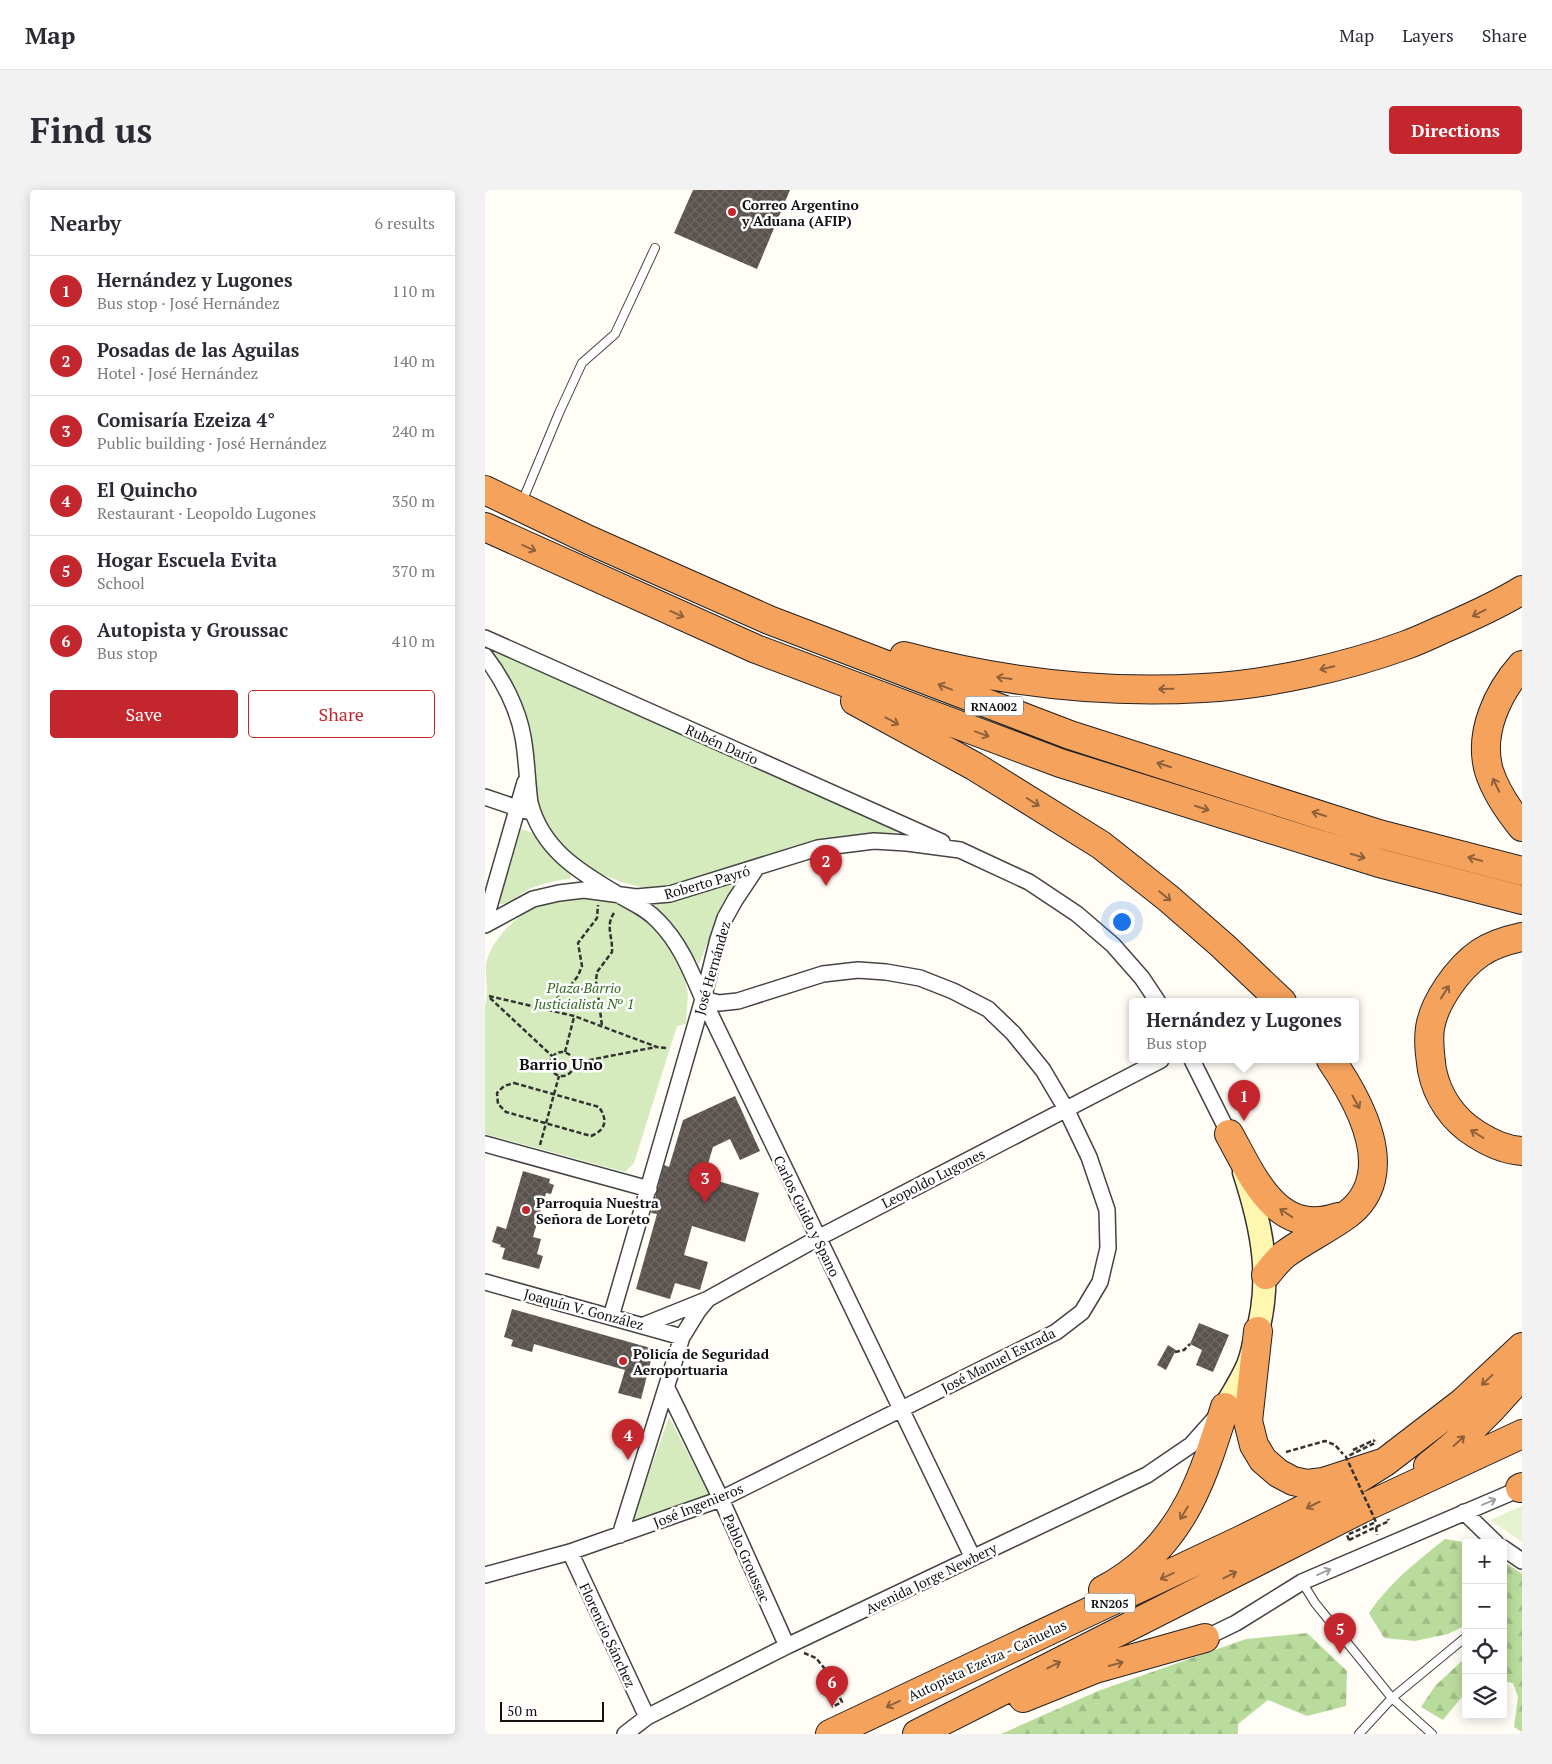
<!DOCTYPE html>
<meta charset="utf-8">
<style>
body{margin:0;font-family:"PT Serif",serif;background:#f2f2f3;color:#2b2b33}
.controls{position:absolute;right:15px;bottom:15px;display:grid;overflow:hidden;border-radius:5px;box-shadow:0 2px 12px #0003}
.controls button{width:45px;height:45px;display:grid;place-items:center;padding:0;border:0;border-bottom:1px solid #e1e1e2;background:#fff;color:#2b2b33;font:25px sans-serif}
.scale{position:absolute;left:15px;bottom:12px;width:104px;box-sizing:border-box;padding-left:5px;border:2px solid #111;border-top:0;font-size:14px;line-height:18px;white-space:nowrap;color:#111;-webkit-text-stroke:4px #fff;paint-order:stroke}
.you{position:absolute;left:636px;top:731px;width:18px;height:18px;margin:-12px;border:4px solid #fff;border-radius:50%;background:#1a73e8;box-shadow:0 0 0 8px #1a73e833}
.badge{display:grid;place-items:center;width:32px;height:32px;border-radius:50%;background:#c4262e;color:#fff;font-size:16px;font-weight:700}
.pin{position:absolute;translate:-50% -41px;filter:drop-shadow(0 1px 2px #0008)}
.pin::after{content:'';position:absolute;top:26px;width:18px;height:15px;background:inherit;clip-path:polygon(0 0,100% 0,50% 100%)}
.popup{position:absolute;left:644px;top:808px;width:230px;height:65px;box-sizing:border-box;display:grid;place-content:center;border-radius:5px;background:#fff;filter:drop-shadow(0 1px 4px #0005);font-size:16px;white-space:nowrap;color:#7c7c81}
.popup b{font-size:19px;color:#2b2b33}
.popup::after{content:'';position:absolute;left:50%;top:100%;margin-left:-10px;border:10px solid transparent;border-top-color:#fff}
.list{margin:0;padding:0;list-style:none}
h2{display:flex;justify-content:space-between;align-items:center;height:65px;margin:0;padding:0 20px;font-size:21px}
h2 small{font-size:16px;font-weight:400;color:#7c7c81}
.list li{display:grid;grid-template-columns:32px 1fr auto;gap:15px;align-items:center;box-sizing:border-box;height:70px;padding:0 20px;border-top:1px solid #e1e1e2}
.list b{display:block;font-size:19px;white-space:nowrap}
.list p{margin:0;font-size:16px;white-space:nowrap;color:#7c7c81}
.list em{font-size:16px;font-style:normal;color:#7c7c81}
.actions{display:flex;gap:10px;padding:15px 20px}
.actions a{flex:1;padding:11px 0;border:1px solid #c4262e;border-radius:5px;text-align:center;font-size:18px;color:#c4262e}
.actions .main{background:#c4262e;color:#fff}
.icon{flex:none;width:28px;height:28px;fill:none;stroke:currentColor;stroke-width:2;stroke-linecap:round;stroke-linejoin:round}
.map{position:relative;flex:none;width:1037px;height:1544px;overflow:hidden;border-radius:5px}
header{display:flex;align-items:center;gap:30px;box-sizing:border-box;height:70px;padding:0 25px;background:#fff;border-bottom:1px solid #e1e1e2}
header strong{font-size:24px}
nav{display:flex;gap:28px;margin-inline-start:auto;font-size:18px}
.intro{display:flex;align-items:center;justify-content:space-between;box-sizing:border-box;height:120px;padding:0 30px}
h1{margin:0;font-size:35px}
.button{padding:12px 22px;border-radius:5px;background:#c4262e;color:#fff;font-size:18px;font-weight:700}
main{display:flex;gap:30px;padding:0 30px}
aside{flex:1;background:#fff;border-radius:5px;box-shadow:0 2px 12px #0003}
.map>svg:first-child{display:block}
.green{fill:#d5ebbd}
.forest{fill:url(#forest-firs)}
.pitch{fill:#e6f2cf}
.building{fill:url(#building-cross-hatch)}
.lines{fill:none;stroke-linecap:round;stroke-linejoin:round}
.lane-casing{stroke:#444;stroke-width:10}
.street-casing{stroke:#444;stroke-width:18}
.secondary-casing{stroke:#333;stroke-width:25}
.highway-casing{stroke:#222;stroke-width:30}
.path{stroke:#333;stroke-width:2.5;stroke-dasharray:5 2.5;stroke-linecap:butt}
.lane{stroke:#fff;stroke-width:8}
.street{stroke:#fff;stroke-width:15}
.secondary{stroke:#fff6b0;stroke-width:22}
.highway{stroke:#f5a25d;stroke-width:28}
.path-bridge{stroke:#333;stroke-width:2.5;stroke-dasharray:5 2.5;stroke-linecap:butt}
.oneway{stroke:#8e613b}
.oneway2{stroke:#a0a0a0}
.poi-dot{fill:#c4262e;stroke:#fff;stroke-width:2}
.labels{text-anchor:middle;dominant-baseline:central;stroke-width:5;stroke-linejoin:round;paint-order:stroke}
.shield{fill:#fff;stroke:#585858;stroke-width:1}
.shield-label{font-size:12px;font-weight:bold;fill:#111}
.poi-label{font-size:14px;font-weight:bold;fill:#111;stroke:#fff;text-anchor:start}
.street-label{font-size:14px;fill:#111;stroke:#fff}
.park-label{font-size:14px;font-style:italic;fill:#2f6b1f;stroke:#fff}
.quarter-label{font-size:16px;font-weight:bold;fill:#111;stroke:#fff}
</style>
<header>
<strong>Map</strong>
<nav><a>Map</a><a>Layers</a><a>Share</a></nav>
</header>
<div class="intro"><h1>Find us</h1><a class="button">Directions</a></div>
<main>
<aside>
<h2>Nearby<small>6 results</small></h2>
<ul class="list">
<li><span class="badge">1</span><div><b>Hernández y Lugones</b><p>Bus stop · José Hernández</p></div><em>110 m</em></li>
<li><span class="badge">2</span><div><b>Posadas de las Aguilas</b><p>Hotel · José Hernández</p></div><em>140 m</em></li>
<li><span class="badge">3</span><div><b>Comisaría Ezeiza 4°</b><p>Public building · José Hernández</p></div><em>240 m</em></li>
<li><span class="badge">4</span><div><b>El Quincho</b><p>Restaurant · Leopoldo Lugones</p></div><em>350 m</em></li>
<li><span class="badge">5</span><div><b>Hogar Escuela Evita</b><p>School</p></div><em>370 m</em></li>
<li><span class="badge">6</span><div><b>Autopista y Groussac</b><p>Bus stop</p></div><em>410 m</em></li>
</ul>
<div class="actions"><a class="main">Save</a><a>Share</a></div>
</aside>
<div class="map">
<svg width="1037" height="1544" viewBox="0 0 1037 1544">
<defs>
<pattern id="forest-firs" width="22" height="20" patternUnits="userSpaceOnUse" patternTransform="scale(1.25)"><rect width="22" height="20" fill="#b9dc9c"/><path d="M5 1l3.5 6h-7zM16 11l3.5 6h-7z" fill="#9ebc85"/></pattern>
<pattern id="building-cross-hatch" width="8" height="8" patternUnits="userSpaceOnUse" patternTransform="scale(1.25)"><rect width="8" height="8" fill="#5a524d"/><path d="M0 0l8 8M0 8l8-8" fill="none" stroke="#6d6662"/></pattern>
</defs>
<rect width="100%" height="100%" fill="#fffdf5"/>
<path class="green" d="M5 459 415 642C376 646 338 648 299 660 270 668 242 679 213 688 198 693 178 700 161 698 144 695 127 689 111 682 87 671 70 653 58 630 44 601 52 568 46 540 40 517 18 479 5 459Z
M36 639 48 643 56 656 81 677 86 684 85 689C71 690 55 694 42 700 32 706 28 715 15 714L14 710Z
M256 691 233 727 214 774 168 712Z
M97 706 126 709 151 722 174 739 198 778 203 805 201 834 192 836 149 973 140 982 0 944V816C4 802 0 787 1 773 10 740 45 714 77 707 83 706 90 706 97 706Z
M184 1227 225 1306 146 1334Z"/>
<path class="forest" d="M960 1349 984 1353H981V1435L963 1444 930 1451 899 1448 884 1423C904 1393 932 1371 960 1349Z
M1018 1371 1037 1384V1542L1029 1537 1033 1507 1028 1493 1018 1491Z
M822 1443 862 1481 861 1516 822 1526 783 1510 753 1534V1544H516L613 1501 761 1449Z
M981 1467V1502L958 1530 936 1517 950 1496Z"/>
<path class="pitch" d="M1037 1316V1352L1005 1330Z"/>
<path class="building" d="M208 0H305L272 79 189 43Z
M250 906 275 961 255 970 245 949 228 957 219 987 274 1003 260 1052 207 1036 199 1065 223 1072 215 1100 190 1093 185 1109 151 1099 172 1024 166 1023 179 975 184 977 198 930Z
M38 981 65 989 64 993 69 995 66 1004 61 1003 48 1047 56 1049 52 1064 58 1066 54 1079 17 1069 20 1058 15 1057 16 1055 7 1052 12 1036 21 1039Z
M27 1119 169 1159 156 1209 133 1203 140 1180 49 1154 47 1162 26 1156 28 1150 19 1147Z
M714 1133 744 1145 728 1182 711 1175 717 1160 705 1154Z
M683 1155 691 1160 681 1180 672 1175Z"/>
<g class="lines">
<g class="lane-casing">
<path id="lane" d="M37 312 74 223 97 173 130 144 170 58
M817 1392 830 1413 907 1508 874 1544
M947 1544 907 1508 981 1447"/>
</g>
<g class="street-casing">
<path id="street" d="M0 448 457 652
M0 466C17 488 33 518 38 547 42 569 42 591 45 613 57 659 93 681 132 704 146 712 161 718 173 731 195 753 206 781 218 809L488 1368
M0 607 41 621
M0 731 40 592
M0 735 48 709 74 703 99 700 151 707 185 704 333 658 389 651 422 653 475 660 544 692 592 724 628 755 657 788 673 812
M707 870 744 944
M0 954 164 999
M0 1092 197 1147
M126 1127 218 809 233 749 240 728 250 710 272 677
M159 1135 221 1110
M182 1198 236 1309 302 1456
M979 1322 1011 1353
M135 1345 197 1147 213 1121 223 1109 333 1048 676 870
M1018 1358 1037 1371
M85 1362 162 1527
M0 1385 85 1362 236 1309 571 1142 597 1122 615 1092 623 1058 622 1020 604 967 581 919 558 880 528 843 503 819 468 801 435 788 401 782 373 780 338 784 253 811 234 813 218 809
M720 1448 751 1433 817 1392 1037 1298
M140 1544 162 1527 302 1456 662 1285 706 1255 731 1227"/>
</g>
<g class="secondary-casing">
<path id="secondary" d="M740 1217C747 1204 756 1191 762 1177 766 1169 767 1160 770 1151 788 1092 778 1040 759 982"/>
</g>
<g class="highway-casing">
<path id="highway" d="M0 300 104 350 284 430 585 545 894 644 1037 681
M0 337 271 459 575 573 894 673 1037 710
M419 466C516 492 618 504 718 498 782 495 861 477 921 455 935 450 949 443 963 437 988 426 1013 415 1037 400
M1037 475C1013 502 993 543 1004 581 1010 600 1024 621 1037 637
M370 511 489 576 616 655 683 708 738 756 797 812
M1037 747C1023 750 1007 755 995 763 973 778 949 812 945 838 943 852 945 866 947 880 952 906 968 930 991 944 1005 953 1020 960 1037 961
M744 944C768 987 792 1048 853 1027
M781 1085C787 1078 792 1071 799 1065 819 1050 843 1039 863 1024 915 984 874 911 846 870
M773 1141 763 1231 769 1255 778 1270 793 1283 808 1291 822 1294 838 1292 900 1272 978 1212 1037 1157
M943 1276C978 1249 1009 1219 1037 1184
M1035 1298 1037 1297
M618 1400C626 1396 634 1391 641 1386 701 1344 719 1284 740 1217
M538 1508 610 1479 720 1448
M345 1544 756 1350 849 1304 900 1272
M432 1544 876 1319 1037 1244"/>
</g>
<path class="path" d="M85 796 93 786 97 776 93 753 112 728 113 715
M113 804 111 791 112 782 127 762C128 747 120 736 129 723
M4 806 89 826 172 857 181 858
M5 808 67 866
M60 820 85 796 113 804 117 836
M65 874a12 12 0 1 1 24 0a12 12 0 1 1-24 0Z
M80 862 89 827
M89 873 171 857
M29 893 114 917C123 930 121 940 106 946L21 922 13 914 12 903 19 896Z
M55 955 74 886
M690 1162 699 1160 705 1154
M868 1260 889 1250
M801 1262 840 1251 850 1255 858 1264
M891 1337 904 1331 903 1329
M864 1350 891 1337 892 1345
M319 1463 331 1468 344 1484 357 1512 347 1517"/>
<use href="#lane" class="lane"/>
<use href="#street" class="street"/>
<use href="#secondary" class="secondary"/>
<use href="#highway" class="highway"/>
<path class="path-bridge" d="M864 1350 862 1345 891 1332 861 1267 890 1253 889 1250"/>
</g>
<defs><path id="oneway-shaft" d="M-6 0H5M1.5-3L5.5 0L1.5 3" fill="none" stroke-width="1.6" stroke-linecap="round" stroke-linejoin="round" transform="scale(1.25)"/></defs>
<g class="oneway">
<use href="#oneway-shaft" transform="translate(44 358) rotate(24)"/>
<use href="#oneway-shaft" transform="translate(994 423) rotate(153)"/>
<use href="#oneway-shaft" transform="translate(192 424) rotate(24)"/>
<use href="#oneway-shaft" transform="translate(842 478) rotate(167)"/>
<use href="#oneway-shaft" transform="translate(519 488) rotate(-172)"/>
<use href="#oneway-shaft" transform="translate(460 497) rotate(-159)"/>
<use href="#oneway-shaft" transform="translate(681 499) rotate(179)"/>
<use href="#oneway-shaft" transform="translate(407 531) rotate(28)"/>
<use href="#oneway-shaft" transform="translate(497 544) rotate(20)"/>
<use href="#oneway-shaft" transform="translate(679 575) rotate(-162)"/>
<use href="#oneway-shaft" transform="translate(1011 595) rotate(-116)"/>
<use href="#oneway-shaft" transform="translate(548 612) rotate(32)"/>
<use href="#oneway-shaft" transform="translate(717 618) rotate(18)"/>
<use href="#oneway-shaft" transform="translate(834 624) rotate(-162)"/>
<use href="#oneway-shaft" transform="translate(873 666) rotate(17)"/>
<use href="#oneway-shaft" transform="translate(990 669) rotate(-165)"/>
<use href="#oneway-shaft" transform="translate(680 706) rotate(39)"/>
<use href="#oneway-shaft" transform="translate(960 802) rotate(-58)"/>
<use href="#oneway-shaft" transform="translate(871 912) rotate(61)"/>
<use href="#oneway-shaft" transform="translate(992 944) rotate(-148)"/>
<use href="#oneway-shaft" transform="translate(801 1023) rotate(-146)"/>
<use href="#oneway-shaft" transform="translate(1002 1190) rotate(137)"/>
<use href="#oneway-shaft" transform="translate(974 1251) rotate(-43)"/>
<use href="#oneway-shaft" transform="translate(828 1315) rotate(154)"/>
<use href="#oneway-shaft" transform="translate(699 1323) rotate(121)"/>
<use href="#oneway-shaft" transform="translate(745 1385) rotate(-27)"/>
<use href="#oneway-shaft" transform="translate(682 1386) rotate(155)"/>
<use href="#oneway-shaft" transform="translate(631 1474) rotate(-15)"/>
<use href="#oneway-shaft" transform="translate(569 1475) rotate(-27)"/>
<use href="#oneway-shaft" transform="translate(408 1514) rotate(155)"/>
</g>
<g class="oneway2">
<use href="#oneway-shaft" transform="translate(1004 1312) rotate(-23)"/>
<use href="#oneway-shaft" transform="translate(839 1382) rotate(-24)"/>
</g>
<g class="poi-dot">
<circle cx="247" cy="22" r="5"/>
<circle cx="41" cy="1020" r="5"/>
<circle cx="138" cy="1171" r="5"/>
</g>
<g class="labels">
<g class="shield">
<rect x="480" y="506.5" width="58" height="19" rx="4"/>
<rect x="600" y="1403.5" width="50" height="19" rx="4"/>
</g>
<g class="shield-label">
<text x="509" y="516">RNA002</text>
<text x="625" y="1413">RN205</text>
</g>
<g class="poi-label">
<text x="257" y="14">Correo Argentino<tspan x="257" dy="16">y Aduana (AFIP)</tspan></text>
<text x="51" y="1012">Parroquia Nuestra<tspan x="51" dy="16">Señora de Loreto</tspan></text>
<text x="148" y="1163">Policía de Seguridad<tspan x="148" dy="16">Aeroportuaria</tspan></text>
</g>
<g class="street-label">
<text transform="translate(237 554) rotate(24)">Rubén Darío</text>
<text transform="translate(222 692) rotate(-16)">Roberto Payró</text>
<text transform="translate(227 778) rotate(-74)">José Hernández</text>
<text transform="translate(448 988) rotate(-27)">Leopoldo Lugones</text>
<text transform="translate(322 1026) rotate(64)">Carlos Guido y Spano</text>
<text transform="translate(99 1119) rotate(15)">Joaquín V. González</text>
<text transform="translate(513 1170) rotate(-27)">José Manuel Estrada</text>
<text transform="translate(213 1315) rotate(-22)">José Ingenieros</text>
<text transform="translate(262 1368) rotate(66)">Pablo Groussac</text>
<text transform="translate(446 1388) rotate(-26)">Avenida Jorge Newbery</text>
<text transform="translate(123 1445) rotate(65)">Florencio Sánchez</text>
<text transform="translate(502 1470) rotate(-25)">Autopista Ezeiza - Cañuelas</text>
</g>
<g class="park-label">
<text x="99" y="797">Plaza Barrio<tspan x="99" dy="16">Justicialista Nº 1</tspan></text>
</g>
<g class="quarter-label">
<text x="76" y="874">Barrio Uno</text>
</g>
</g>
</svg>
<div class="controls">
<button>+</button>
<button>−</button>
<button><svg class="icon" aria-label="locate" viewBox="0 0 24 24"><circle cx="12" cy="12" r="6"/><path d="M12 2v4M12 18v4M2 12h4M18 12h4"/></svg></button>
<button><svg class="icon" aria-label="layers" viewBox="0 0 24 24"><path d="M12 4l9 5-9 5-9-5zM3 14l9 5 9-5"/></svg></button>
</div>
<div class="scale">50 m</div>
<div class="you"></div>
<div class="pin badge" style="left:759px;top:931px">1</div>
<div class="popup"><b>Hernández y Lugones</b>Bus stop</div>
<div class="pin badge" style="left:341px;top:696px">2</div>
<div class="pin badge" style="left:220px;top:1013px">3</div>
<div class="pin badge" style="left:143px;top:1270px">4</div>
<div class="pin badge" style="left:855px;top:1464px">5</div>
<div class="pin badge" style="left:347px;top:1517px">6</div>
</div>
</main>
